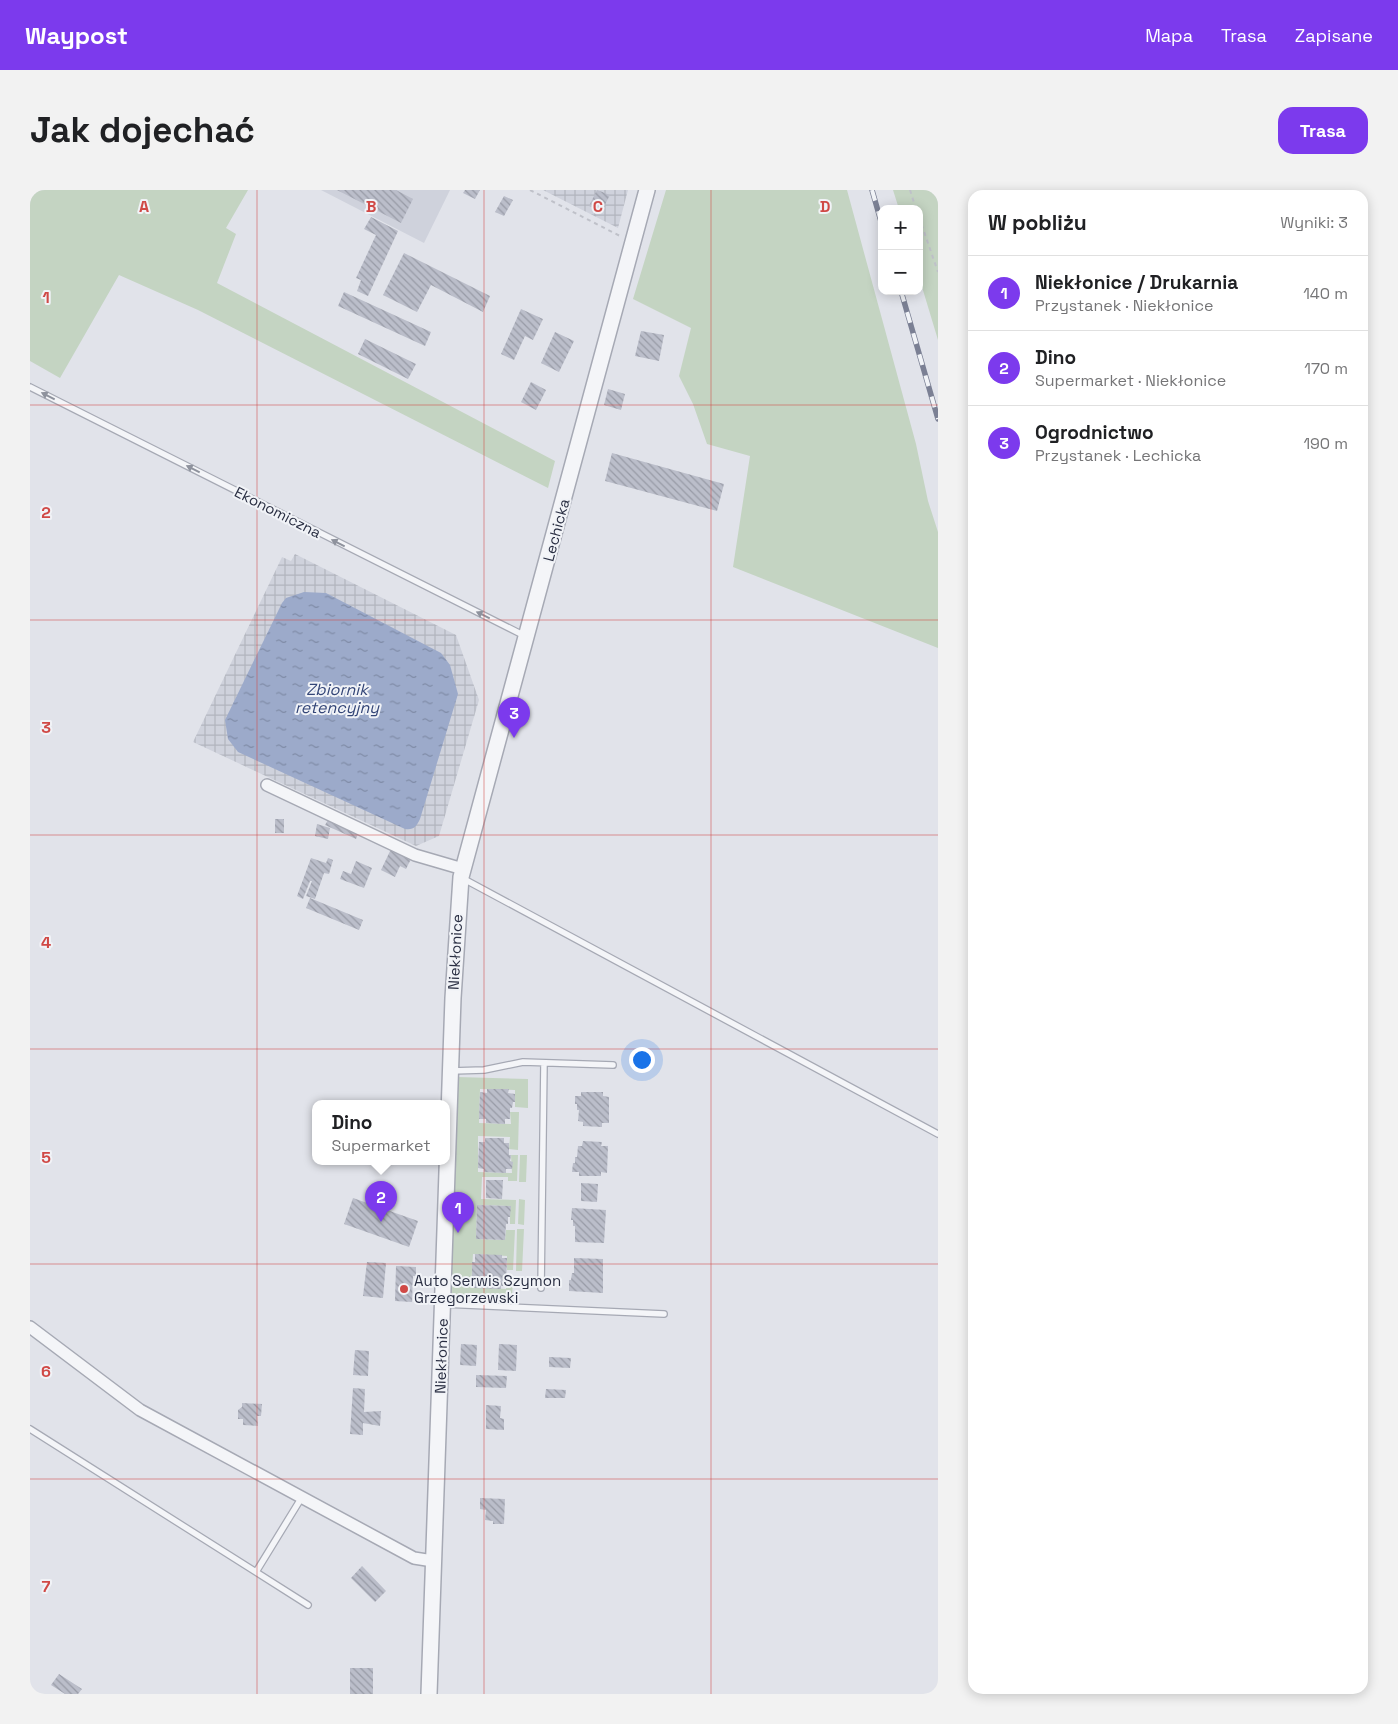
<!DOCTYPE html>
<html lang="pl">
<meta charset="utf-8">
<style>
body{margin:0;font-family:"Space Grotesk",sans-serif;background:#f2f2f2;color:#202124}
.controls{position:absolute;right:15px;top:15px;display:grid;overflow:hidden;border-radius:10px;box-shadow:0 2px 12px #0003}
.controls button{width:45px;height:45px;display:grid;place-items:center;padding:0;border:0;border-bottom:1px solid #e0e0e0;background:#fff;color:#202124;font:25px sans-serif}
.you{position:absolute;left:611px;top:869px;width:18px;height:18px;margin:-12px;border:4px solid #fff;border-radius:50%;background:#1a73e8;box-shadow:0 0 0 8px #1a73e833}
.badge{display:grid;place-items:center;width:32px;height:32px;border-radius:50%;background:#7c3aed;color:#fff;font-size:16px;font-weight:700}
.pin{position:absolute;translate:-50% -41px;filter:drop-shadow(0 1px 2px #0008)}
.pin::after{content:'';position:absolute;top:26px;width:18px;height:15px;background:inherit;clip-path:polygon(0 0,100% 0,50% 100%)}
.popup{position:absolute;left:282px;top:910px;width:138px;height:65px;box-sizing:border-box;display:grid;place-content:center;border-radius:10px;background:#fff;filter:drop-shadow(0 1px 4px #0005);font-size:16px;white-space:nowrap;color:#757577}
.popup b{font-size:19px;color:#202124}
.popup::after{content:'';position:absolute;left:50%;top:100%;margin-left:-10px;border:10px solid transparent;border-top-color:#fff}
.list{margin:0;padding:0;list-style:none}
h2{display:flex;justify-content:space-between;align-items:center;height:65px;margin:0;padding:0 20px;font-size:21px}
h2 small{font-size:16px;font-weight:400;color:#757577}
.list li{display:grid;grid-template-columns:32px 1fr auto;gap:15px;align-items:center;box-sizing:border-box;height:75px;padding:0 20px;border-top:1px solid #e0e0e0}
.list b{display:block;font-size:19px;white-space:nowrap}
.list p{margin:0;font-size:16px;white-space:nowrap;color:#757577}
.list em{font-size:16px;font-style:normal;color:#757577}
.map{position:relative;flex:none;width:908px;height:1504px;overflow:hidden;border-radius:15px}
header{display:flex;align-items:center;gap:30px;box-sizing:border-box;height:70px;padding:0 25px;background:#7c3aed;color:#fff}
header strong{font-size:24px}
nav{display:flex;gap:28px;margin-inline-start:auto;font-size:18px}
.intro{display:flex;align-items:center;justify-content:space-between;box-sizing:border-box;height:120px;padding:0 30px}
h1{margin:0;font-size:35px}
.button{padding:12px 22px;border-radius:15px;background:#7c3aed;color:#fff;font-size:18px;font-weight:700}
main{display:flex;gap:30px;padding:0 30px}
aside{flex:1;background:#fff;border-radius:15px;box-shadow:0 2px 12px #0003}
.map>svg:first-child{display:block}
.built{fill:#cfd2dc}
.industrial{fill:url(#industrial-grid)}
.green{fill:#c4d4c2}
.water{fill:url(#water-ripples)}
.building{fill:url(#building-back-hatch)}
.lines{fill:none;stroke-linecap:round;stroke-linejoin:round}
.service-casing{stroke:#a6a9b4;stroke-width:8}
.minor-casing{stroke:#a6a9b4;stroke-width:14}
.tertiary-casing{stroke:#a6a9b4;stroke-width:18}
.path{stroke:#bfc1c9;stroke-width:2;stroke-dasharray:4 4;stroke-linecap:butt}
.service{stroke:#f4f5f8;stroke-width:5.5}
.minor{stroke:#f4f5f8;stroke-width:11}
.tertiary{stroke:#f4f5f8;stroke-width:15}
.rail-casing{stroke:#7b8094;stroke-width:5.5}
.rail{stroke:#f1f3f7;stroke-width:4;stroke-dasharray:11;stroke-linecap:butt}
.oneway{fill:#8e929d}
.grid{fill:none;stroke:#d04946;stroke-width:1;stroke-opacity:0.55}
.poi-dot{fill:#d04946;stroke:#f1f3f7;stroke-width:2}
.labels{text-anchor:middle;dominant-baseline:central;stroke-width:4;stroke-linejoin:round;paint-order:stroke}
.street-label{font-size:15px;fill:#292e42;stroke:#f1f3f7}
.poi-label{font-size:15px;fill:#292e42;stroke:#f1f3f7;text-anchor:start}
.water-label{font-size:16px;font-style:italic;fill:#334577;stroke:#f1f3f7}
.grid-label{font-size:16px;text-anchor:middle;font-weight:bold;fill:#d04946;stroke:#f1f3f7;stroke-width:4;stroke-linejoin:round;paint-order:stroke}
</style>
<header>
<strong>Waypost</strong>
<nav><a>Mapa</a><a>Trasa</a><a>Zapisane</a></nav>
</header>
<div class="intro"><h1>Jak dojechać</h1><a class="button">Trasa</a></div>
<main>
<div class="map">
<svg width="908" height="1504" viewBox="0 0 908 1504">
<defs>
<pattern id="industrial-grid" width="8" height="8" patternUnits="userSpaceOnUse" patternTransform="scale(1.25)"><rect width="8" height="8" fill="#cfd2dc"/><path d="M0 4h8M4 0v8" fill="none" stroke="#b2b5be"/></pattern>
<pattern id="water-ripples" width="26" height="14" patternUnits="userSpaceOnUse" patternTransform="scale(1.25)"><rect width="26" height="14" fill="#9caaca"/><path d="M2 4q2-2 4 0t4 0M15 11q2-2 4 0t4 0" fill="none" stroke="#7f8ba6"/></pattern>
<pattern id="building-back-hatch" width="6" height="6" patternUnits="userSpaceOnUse" patternTransform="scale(1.25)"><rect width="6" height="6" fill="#bbbeca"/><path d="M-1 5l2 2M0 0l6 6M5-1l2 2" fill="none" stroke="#989ba6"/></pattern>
</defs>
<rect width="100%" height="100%" fill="#e1e3ea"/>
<path class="built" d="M291 0H420L394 53Z"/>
<path class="industrial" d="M513 0H598L588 38Z
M265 364 426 445 449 510 409 646 386 656 163 552 252 367 261 371Z"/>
<path class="green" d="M0 0H218L196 38 206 44 187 93 525 271 518 298 168 120 89 85 30 188 0 171Z
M636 0H817L886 254 898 311 908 342V458L703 377 720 266 677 254 663 214 649 186 661 138 603 109Z
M863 0H908V150L889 87V19H869Z
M427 887 498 889V918L485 917V900L450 899 449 933 481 934 480 922H489L488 960 479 959 480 947 448 946V982L482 983 481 965H488L487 991H478V987H452L451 1009 486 1010 485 1034H480V1016L447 1015 446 1049 475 1050 476 1040H485L483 1080H477V1066L443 1064 441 1097 476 1099V1086L483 1085 482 1109 421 1106Z
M490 965H497L496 992H489Z
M489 1009 495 1010 494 1035 488 1034Z
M487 1039H494L492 1081H486Z"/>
<path class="water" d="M274 402 296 403 411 463 420 475 428 504 390 629C386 637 384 640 375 639L208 562 198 549 195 530 252 413 256 408Z"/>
<path class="building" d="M307 0H366L383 9 371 33Z
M435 0H450L445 9 433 3Z
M567 0 580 5 571 22 559 16Z
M474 6 483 10 474 26 465 22Z
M341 27 368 41 338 106 327 101 331 90 326 88 346 45 334 39Z
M374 63 460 106 453 122 401 95 387 122 353 105Z
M314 102 401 142 395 156 308 116Z
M491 119 513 129 503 150 495 146 484 170 471 164Z
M611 141 634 145 629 171 605 166Z
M525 142 544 151 529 182 511 173Z
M335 149 386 174 378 189 328 164Z
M501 192 516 200 506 220 491 212Z
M578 199 595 204 591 220 574 215Z
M582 263 694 294 687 321 575 291Z
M245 629H254V643H245Z
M298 630 328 644 326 649 295 635Z
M287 634 300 638 298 649 285 646Z
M361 659 381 669 376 679 370 676 365 687 351 680Z
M281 668 296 673 298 668 303 670 299 684 294 683 285 709 276 706 282 691H280L273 709 267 706Z
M326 671 342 678 334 698 310 689 313 681 321 684Z
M280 708 333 730 329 740 276 718Z
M457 899H479L478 903 485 904V912H483L482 918H480V929H475V934L456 933V929H449L450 902 457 903Z
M551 902H573V906L579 907V933H572V937L553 936V932L548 931 549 920H547V914H545V906H551Z
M455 948H474V953H479V965H481L480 971 483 972 482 979H476V983L454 982V979L448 978 449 952H455Z
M553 951 572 952 571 956H578L577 983 571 982V986H549V982H542L543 973H545V967H547L548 956H552Z
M456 990H473L472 1009 456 1008Z
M551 993 568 994 567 1012 551 1011Z
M323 1008 388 1031 379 1057 314 1034Z
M447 1015 481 1016 480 1027H478V1034H476L475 1050 446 1049Z
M542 1018 576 1020 574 1053 545 1052V1036H543V1030H541Z
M445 1064 472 1065V1068H477L476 1096H471V1099L444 1098V1090H442V1072H445Z
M544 1068 573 1069V1103L539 1101V1090H541L542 1083H544Z
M337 1072 356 1073 353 1108 333 1106Z
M366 1076 386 1077V1086H383L382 1112 365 1111Z
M431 1154 447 1155 446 1176 430 1175Z
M469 1154 487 1155 486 1181 468 1180Z
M325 1160 339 1161 338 1186 323 1185Z
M519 1167 541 1168 540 1178 519 1177Z
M446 1185 477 1186 476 1198 446 1197Z
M323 1198 335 1199 334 1222 351 1221 350 1236 333 1233V1245L320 1244Z
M516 1199 536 1200 535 1208H515Z
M212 1213 232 1214 231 1226H227L228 1236 213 1235V1229H208V1220L212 1217Z
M456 1215 471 1216 470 1228 474 1229V1240L456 1239Z
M450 1308 475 1309 474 1334H463V1331L455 1330 456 1320 450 1319Z
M332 1376 356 1401 345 1412 321 1388Z
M320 1478H343V1504H320Z
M29 1484 52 1499 48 1504H35L21 1495Z"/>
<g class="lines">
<g class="service-casing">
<path id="service" d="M0 197 495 446
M432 688 908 944
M421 881 454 880 493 872 583 875
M511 1098 514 873
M413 1114 634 1124
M0 1239 278 1415
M226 1382 272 1307"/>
</g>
<g class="minor-casing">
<path id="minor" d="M237 595 385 665 433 679
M0 1137 110 1220 384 1368 403 1371"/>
</g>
<g class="tertiary-casing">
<path id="tertiary" d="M399 1504 423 808 431 687 617 0"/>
</g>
<path class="path" d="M500 0 592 47
M880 0 886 19
M889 27 908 82"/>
<use href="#service" class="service"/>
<use href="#minor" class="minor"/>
<use href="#tertiary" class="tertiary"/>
<g class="rail-casing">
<path id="rail" d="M842 0 852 35
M871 101 908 229"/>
</g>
<use href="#rail" class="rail"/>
</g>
<defs><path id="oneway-solid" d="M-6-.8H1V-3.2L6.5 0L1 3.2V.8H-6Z" transform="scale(1.25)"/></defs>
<g class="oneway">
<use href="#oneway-solid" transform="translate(18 206) rotate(-153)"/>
<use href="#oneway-solid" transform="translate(163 279) rotate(-153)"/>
<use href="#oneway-solid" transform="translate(308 353) rotate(-153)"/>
<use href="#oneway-solid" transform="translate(453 425) rotate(-154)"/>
</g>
<path class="grid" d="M227 0V1504M454 0V1504M681 0V1504M0 215H908M0 430H908M0 645H908M0 859H908M0 1074H908M0 1289H908"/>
<circle class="poi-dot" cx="374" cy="1099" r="5"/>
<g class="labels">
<g class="street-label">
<text transform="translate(248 322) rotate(27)">Ekonomiczna</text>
<text transform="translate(526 340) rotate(-75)">Lechicka</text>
<text transform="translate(425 762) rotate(-87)">Niekłonice</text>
<text transform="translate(411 1166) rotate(-88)">Niekłonice</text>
</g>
<g class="poi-label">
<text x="384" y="1090">Auto Serwis Szymon<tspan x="384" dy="17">Grzegorzewski</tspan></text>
</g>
<g class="water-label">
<text x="307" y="499">Zbiornik<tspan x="307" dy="18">retencyjny</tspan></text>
</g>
</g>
<g class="grid-label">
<text x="114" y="22">A</text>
<text x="341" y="22">B</text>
<text x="568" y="22">C</text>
<text x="795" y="22">D</text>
<text x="16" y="113">1</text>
<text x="16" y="328">2</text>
<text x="16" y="543">3</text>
<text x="16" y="758">4</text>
<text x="16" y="973">5</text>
<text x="16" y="1187">6</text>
<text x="16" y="1402">7</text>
</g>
</svg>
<div class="controls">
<button>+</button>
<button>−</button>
</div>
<div class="you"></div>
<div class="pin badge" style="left:428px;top:1043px">1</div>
<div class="pin badge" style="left:351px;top:1032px">2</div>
<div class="popup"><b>Dino</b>Supermarket</div>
<div class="pin badge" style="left:484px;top:548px">3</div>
</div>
<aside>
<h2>W pobliżu<small>Wyniki: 3</small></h2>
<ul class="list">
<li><span class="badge">1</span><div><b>Niekłonice / Drukarnia</b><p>Przystanek · Niekłonice</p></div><em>140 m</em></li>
<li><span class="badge">2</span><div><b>Dino</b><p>Supermarket · Niekłonice</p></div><em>170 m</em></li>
<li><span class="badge">3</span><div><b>Ogrodnictwo</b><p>Przystanek · Lechicka</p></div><em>190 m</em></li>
</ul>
</aside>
</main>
